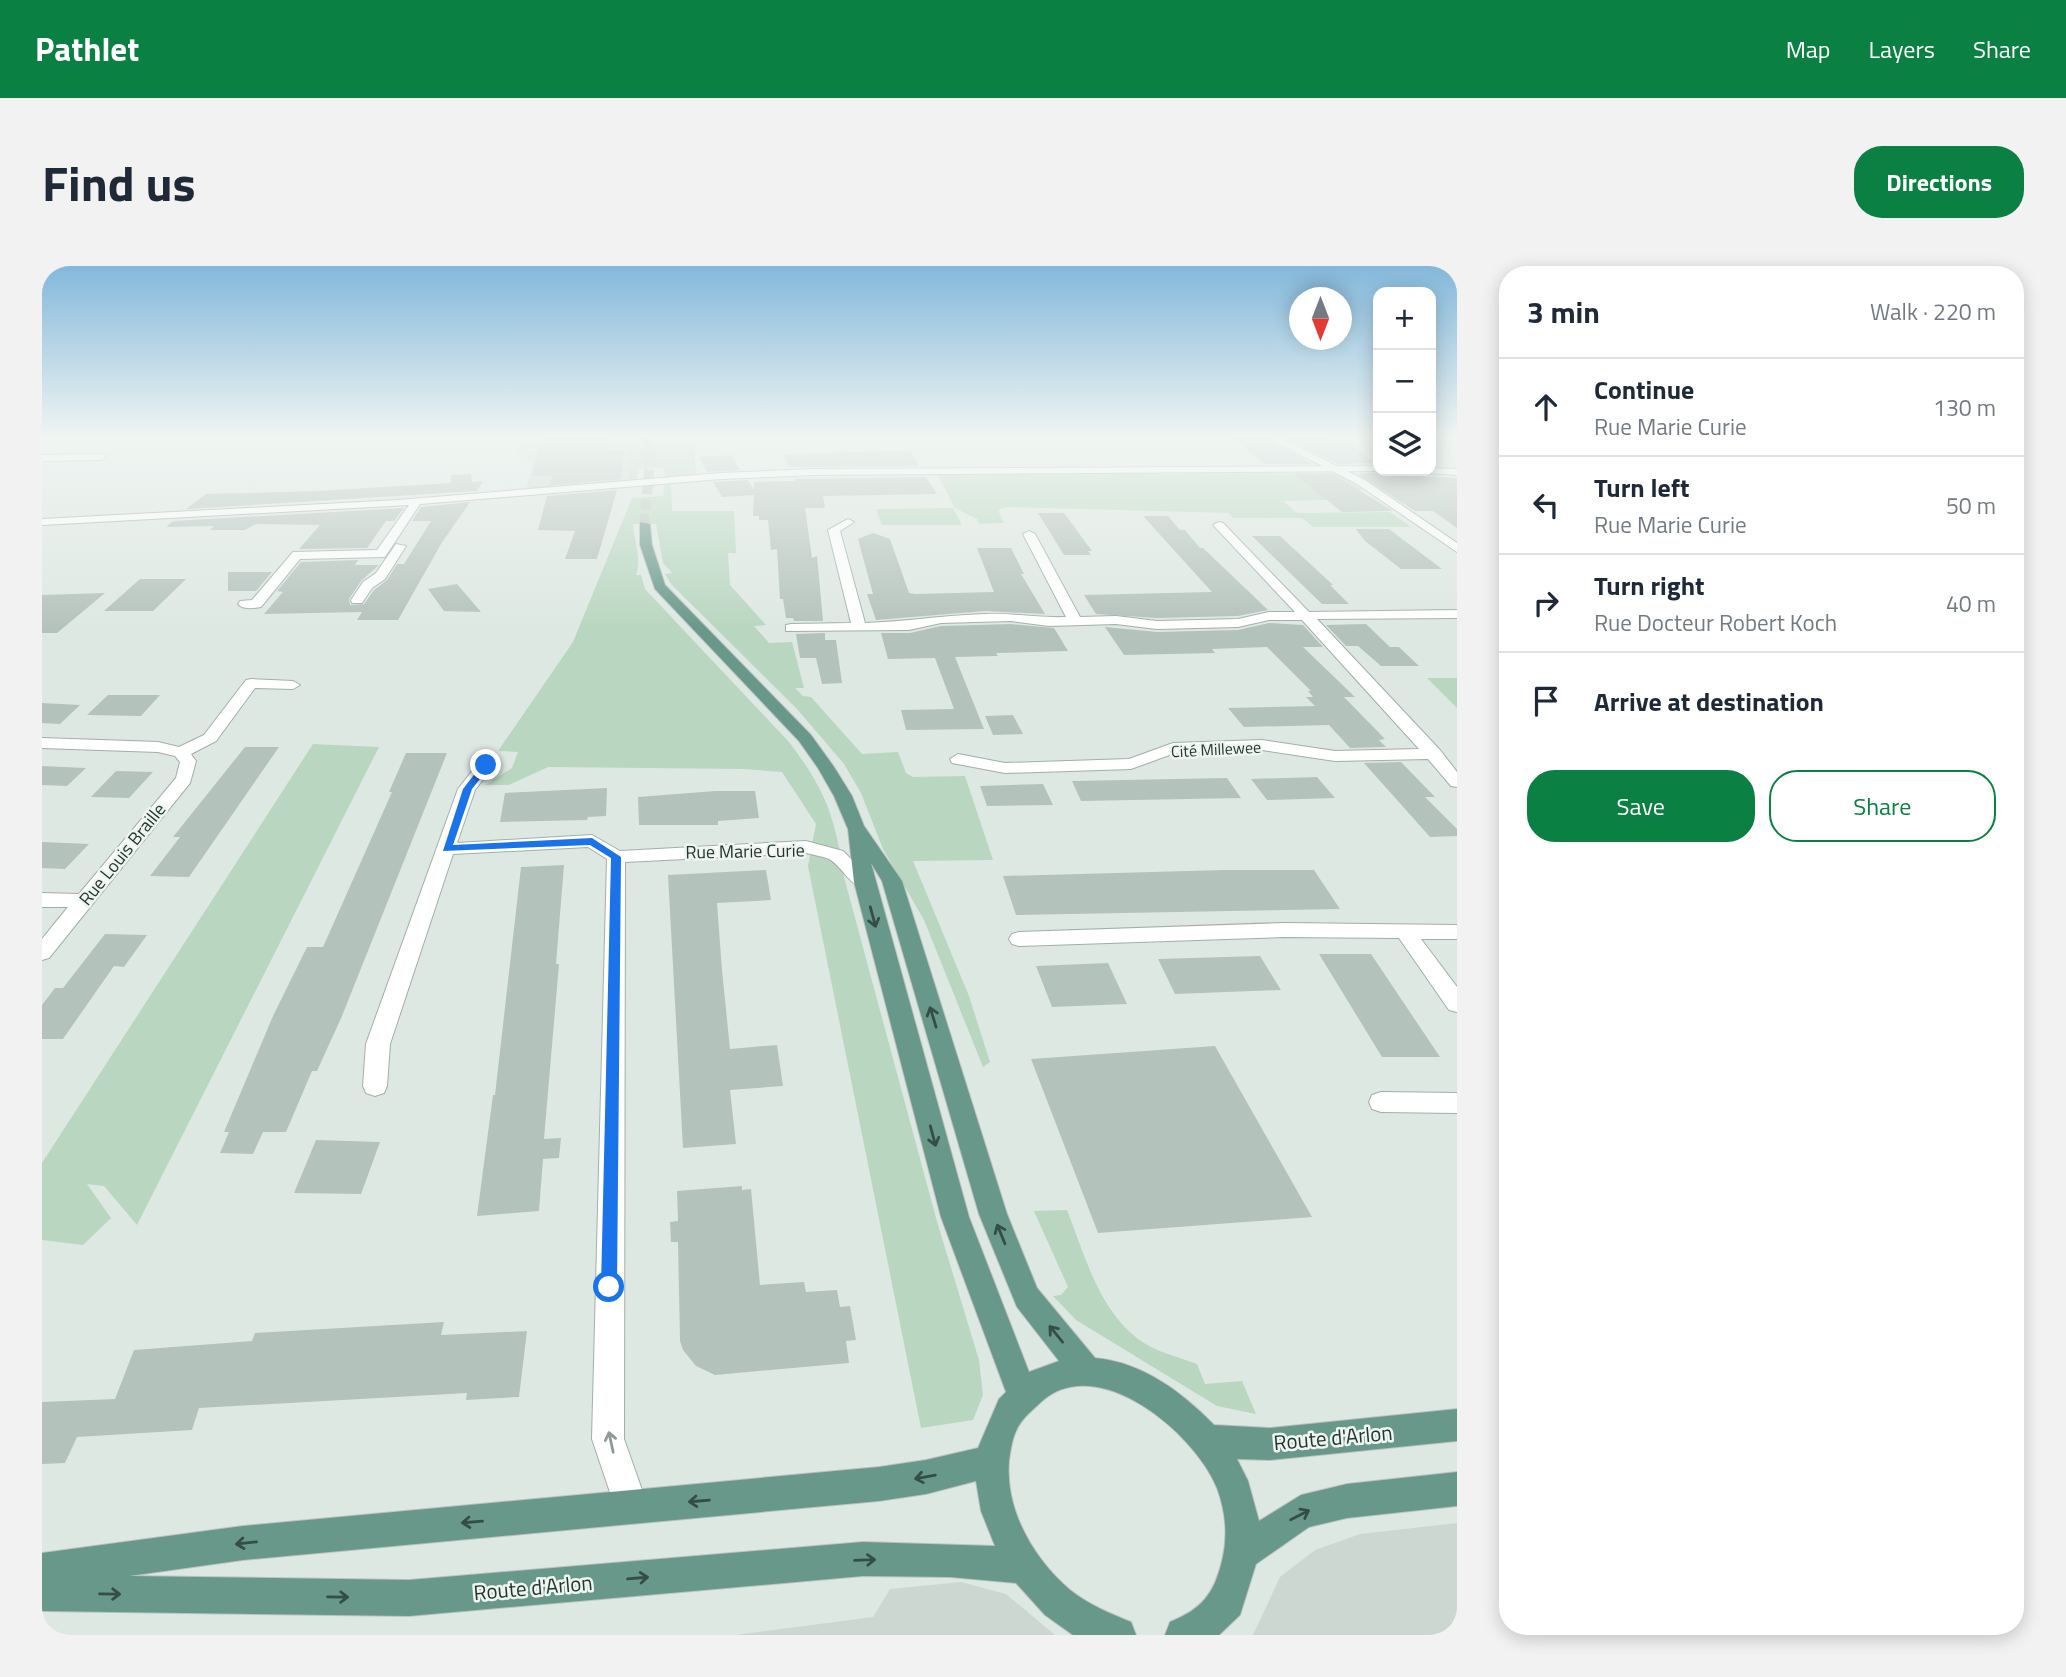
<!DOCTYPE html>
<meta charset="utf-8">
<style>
body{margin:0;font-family:"Titillium Web",sans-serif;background:#f2f2f3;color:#1f2937}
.controls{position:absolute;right:21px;top:21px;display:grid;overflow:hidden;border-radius:14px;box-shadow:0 4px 18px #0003}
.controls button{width:63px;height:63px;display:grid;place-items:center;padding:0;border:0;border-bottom:2px solid #e0e1e3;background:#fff;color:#1f2937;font:35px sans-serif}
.compass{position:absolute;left:1247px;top:21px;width:63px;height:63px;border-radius:50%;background:#fff;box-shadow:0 4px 18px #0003;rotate:180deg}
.stop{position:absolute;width:21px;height:21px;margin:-16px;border:5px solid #1a73e8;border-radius:50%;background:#fff}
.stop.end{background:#1a73e8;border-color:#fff;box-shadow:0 2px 7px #0008}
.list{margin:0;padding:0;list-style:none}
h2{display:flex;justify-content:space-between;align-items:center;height:91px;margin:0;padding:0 28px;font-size:30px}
h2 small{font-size:23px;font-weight:400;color:#747a83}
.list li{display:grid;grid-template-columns:46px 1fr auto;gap:21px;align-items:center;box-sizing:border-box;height:98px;padding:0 28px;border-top:2px solid #e0e1e3}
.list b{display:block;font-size:26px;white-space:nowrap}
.list p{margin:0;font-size:23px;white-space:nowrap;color:#747a83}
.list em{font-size:23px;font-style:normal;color:#747a83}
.actions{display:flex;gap:14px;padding:21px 28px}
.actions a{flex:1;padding:16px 0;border:2px solid #0b8043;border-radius:28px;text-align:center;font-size:24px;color:#0b8043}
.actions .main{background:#0b8043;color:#fff}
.icon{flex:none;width:38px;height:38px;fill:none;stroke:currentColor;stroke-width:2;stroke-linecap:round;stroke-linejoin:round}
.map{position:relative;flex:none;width:1415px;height:1369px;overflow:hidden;border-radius:28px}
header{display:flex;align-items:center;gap:42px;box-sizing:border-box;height:98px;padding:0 35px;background:#0b8043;color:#fff}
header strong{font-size:33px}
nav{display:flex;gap:38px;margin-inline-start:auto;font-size:24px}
.intro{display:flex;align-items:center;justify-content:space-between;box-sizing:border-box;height:168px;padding:0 42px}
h1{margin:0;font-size:49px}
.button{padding:18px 32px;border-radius:28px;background:#0b8043;color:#fff;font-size:24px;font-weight:700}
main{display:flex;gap:42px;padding:0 42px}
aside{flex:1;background:#fff;border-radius:28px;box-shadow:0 4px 18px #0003}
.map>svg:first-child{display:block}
.built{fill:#cdd7d2}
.green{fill:#b9d6c0}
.building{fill:#b4c2bc}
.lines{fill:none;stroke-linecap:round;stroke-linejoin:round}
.primary-tunnel{stroke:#b8c4bf;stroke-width:10;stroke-dasharray:10 5;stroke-linecap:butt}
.minor-casing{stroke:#a2afa9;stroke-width:2}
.tertiary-casing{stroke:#a2afa9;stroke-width:2}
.primary-casing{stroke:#bdc2c1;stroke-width:2}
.minor{fill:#fff;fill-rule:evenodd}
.tertiary{fill:#fff;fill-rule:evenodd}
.primary{fill:#68988a;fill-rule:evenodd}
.oneway{stroke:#344e46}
.oneway2{stroke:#909a97}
.route{fill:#1a73e8}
.labels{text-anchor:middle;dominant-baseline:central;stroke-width:5;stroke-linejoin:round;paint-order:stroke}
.far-street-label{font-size:16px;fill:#22352f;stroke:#eef5f1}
.street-label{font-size:18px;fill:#22352f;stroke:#eef5f1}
.near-street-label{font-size:21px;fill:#22352f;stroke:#eef5f1}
</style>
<header>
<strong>Pathlet</strong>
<nav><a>Map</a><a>Layers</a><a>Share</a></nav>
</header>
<div class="intro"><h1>Find us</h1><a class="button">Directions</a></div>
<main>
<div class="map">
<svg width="1415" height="1369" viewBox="0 0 1415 1369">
<rect width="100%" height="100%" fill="#dee8e3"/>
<path class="built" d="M483 171H581L587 178V215L484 223 492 193H485L486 189H473Z
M1415 1257V1369H1211L1238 1311 1273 1284 1318 1268Z
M919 1316 964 1328 1013 1369H693L831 1351 848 1323Z"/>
<path class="green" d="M610 171H652L654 210 624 212 621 201 597 203 594 215H587V178L612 174Z
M1293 207 1320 223 1318 225 1329 233 1241 235 1255 247 1348 246 1369 261H1271L1260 252H1191L1187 247 965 241 956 244 962 257 937 258 935 253 913 242 895 208Z
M629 218 630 245H692L694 287H686L688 319 724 359 712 360 727 377 750 376 762 422H753L761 430 769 431 820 488 856 486 864 507 871 511 923 510 951 594 871 595 927 730 948 796 941 801 882 654 841 583 819 527 802 498 755 443 629 318 623 308 630 307 621 297 614 258H591C592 275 600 294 594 309H599L603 323 747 476C784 525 793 550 802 611L894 952 937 1094 941 1129 931 1154 879 1162 766 600 774 558 740 506 702 503 506 501 467 519H443L470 502 476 486 456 485 531 376 590 232 621 230 622 219Z
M911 242 920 259H840L834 243Z
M1385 412H1415V442Z
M271 478 337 481 95 959 62 920 45 918 69 952 41 979 0 974V897Z
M1025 944C1043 990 1057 1045 1099 1075 1114 1086 1137 1091 1155 1098L1163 1118 1200 1115 1214 1148 1175 1140 1034 1054 1011 1030 1019 1029 1026 1021 992 945Z"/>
<path class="building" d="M501 171H562L561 178H566L565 184H582L579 213 508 219 510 210H490Z
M1189 171H1222L1270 198H1224Z
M1243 172 1305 174 1332 197 1296 198Z
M849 185H868L877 200 747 201 741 188Z
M689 189 698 204 665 206 657 191Z
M1342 206 1345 209 1415 212V262L1391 245H1373L1316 208Z
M429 208 430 216 441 215 435 225 144 243 164 228 276 225 409 217V209Z
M1252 208H1290L1351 245 1300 246Z
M884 211 895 228 781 230 783 242H763L770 292 775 290 781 355H752L751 352H744L741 333H738L735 283 729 284 726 254H717V250H711L712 229 680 231 671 216 706 214 712 224V216L753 215 752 213Z
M575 224 555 293H523L533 265 496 264 505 230Z
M428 236 399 278 356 354H315L320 346 222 348 241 326 235 325 259 296 316 294 313 299H337L319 315 307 333 308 339 322 338 332 324 345 314 355 298H362L389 255H370L379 241Z
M362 242 352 255H344L325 282 257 283 278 259 214 258 203 264H168L172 260 124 261 131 255Z
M996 247H1022L1050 285H1046L1049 289H1022Z
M1101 250H1126L1138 264H1143L1158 282H1161L1226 344 1196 350 1115 352 1054 348 1042 329 1170 326Z
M1314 263H1347L1400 303H1359L1323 275Z
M831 267 848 273 867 327 873 328 952 326 935 282H969L982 308H979L1003 348 943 345 834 354 825 328H831L816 273Z
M1210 270H1238L1291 319H1288L1307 338H1280Z
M186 306H230L214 325H186Z
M98 313H144L111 345H62Z
M415 318 439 346 402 345 386 323Z
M63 327 15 367H0V329Z
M1227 357 1261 359 1281 381H1261L1313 431H1302L1343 473 1337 474 1344 481 1308 482 1287 459 1202 461 1186 442 1273 440 1264 431H1271L1266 425H1269L1225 381 1170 383 1173 387 1082 389 1063 361 1115 366 1196 364Z
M969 358 1012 362 1026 385 954 387 956 390 913 391 942 463 864 464 859 444 912 443 893 392 846 393 839 367H868L899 360Z
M1324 358 1348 381H1357L1377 400H1339L1316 380H1304L1284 359Z
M783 367V374H794L800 417 780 418 774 392H758L754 368Z
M66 429H118L99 450 45 449Z
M0 437 38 439 18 458 0 457Z
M971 449 981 468 951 469 943 450Z
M203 481H237L147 611 108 610 138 571H131Z
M364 487H405L300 750 275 805H270L244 866H221L211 888 178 887 187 866H182L231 750 265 681H281L350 526H347Z
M1359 496 1393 531H1383L1415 563V570L1388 571 1322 497Z
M0 500 44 502 25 520 0 519Z
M74 505 111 506 87 532 49 531Z
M1275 511 1293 532 1225 534 1209 513Z
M1185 512 1199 532 1039 535 1030 515Z
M1001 518 1011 539 945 540 938 520Z
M565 522 564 550 546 551 545 554 458 556 463 527Z
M673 525H713L717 552 676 555V559H597L596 531Z
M0 576 47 578 23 603 0 602Z
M522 599 514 698H517L502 873 519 872 517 892 501 893 497 945 435 950 451 829H453L479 601Z
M724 604 729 634 675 637 680 704 688 783 735 779 741 820 688 824 694 878 641 882 626 609Z
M1182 604H1272L1298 643 974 649 961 610Z
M63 668 105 669 82 701 72 700 21 773H0V739L13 722H21Z
M1277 688H1329L1398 791H1340Z
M1218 690 1239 724 1133 728 1116 693Z
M1066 697 1085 738 1010 741 994 700Z
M1173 780 1270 951 1056 967 989 793Z
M274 874 338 876 319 928 252 927Z
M700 920V924L709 923 718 1019 762 1016 764 1026 795 1024 798 1041 808 1040 814 1074 804 1075 807 1097 673 1109 654 1100 641 1084 638 1075 636 976H629L628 956 636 955 635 925Z
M402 1056 399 1069 485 1065 477 1131 424 1134 425 1127 157 1142 150 1164 35 1171 23 1197 0 1198V1136L73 1133 92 1084 210 1075 213 1067Z"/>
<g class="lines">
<path class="primary-tunnel" d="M602 258 609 186 605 176"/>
<g class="minor-casing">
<path id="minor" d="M0 171H10L0 177Z
M0 189 59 188 64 191 59 194 0 195Z
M1336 200V205H1340L772 209 679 213 378 238 343 291 258 293 219 341C212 342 201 344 196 338L198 335 210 334 251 286 335 284 367 239 0 259V253L356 234 679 207 772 203Z
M1389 202 1415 203V209L1385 207 1384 205H1389Z
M806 253 812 256 798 265 823 357C863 356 902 349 943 348 970 347 997 352 1024 351L981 268 987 265 993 268 1038 351 1074 350 1115 355 1196 353 1227 346H1253L1173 261 1171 259 1177 256 1181 257 1267 346 1415 344V352L1275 353 1398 484 1415 506V521L1409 520 1386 493 1293 495 1220 484 1133 487 1089 503 963 507 910 497 908 493 916 488 963 497 1087 493 1131 477 1220 474 1293 485 1377 483 1260 354H1227L1196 361 1115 363 1074 358 1007 360 969 355 899 357 867 364 744 365V359L749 358 809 357 786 264Z
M354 278 364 280 343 313 330 322 320 337H310L309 334 321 316 334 307Z
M209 413 251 415 258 419 251 423 213 422 174 475 149 488 154 495 148 517 7 692 0 694V673L26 641H0V627L37 628 134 512 138 496 133 490 116 486 0 482V472L116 476 137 481 162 469 204 414Z
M444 494 452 499 433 524 415 577 550 569 578 585 764 575 801 585 832 616 829 620C809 626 802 601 787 593 780 590 771 589 764 587L583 596 582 1173 606 1241 601 1253 589 1258 577 1253 550 1173 565 593 546 581 411 588 348 778 345 820 342 827 333 830 324 827 321 820 324 778 416 523 438 495Z
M1241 657 1415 659V673H1379L1415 721V746L1407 744 1357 672 1241 671 977 680 970 678 967 673 970 668 977 666Z
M1339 826 1415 827V847L1339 846 1330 843 1327 836 1330 829Z"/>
</g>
<g class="tertiary-casing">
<path id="tertiary" d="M1224 171H1236L1323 214 1415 277V286L1315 218Z"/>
</g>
<g class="primary-casing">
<path id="primary" d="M595 171H605L610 176 602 178Z
M598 256 608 258 610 279 623 319 769 469 792 501 810 530 822 560 860 615 965 948 995 1022 1053 1092C1100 1096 1140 1126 1172 1159L1228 1162 1415 1143V1175L1228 1194 1195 1193 1206 1215 1217 1255 1259 1229 1305 1218 1415 1206V1240L1305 1252 1267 1261 1214 1298 1198 1349 1177 1369H1123L1128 1356C1160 1343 1172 1328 1180 1295 1186 1271 1184 1246 1175 1222 1154 1168 1055 1084 999 1136 993 1142 985 1148 980 1155 971 1166 969 1181 967 1195 963 1244 991 1292 1028 1324 1047 1339 1067 1347 1089 1356L1094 1369H1031L1003 1349 974 1317 908 1311 821 1310 367 1350 0 1345V1287L201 1260 837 1201 884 1194 936 1182 957 1133 964 1126 899 951 812 616 806 563 792 530 776 502 757 475 613 323 598 279ZM829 597 840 615 937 948 975 1041 1017 1095 987 1106 927 951ZM934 1215 939 1245 953 1280 821 1276 367 1314 87 1310 201 1294 837 1235 884 1228Z"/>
</g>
<use href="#minor" class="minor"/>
<use href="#tertiary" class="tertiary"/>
<use href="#primary" class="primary"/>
</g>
<defs><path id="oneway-shaft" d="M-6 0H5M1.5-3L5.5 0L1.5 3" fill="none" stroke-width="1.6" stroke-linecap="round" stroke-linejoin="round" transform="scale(1.75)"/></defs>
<g class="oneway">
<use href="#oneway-shaft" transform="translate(831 651) rotate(75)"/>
<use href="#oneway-shaft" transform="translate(891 751) rotate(-107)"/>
<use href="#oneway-shaft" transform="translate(891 870) rotate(75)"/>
<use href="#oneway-shaft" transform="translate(959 968) rotate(-112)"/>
<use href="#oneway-shaft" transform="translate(1014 1068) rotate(-129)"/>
<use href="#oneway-shaft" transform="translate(883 1211) rotate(170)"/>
<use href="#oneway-shaft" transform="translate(657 1235) rotate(175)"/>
<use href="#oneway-shaft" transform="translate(1258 1249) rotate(-27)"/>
<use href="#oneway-shaft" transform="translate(430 1256) rotate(175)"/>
<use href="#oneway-shaft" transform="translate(204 1277) rotate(174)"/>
<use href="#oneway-shaft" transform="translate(823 1294) rotate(-2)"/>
<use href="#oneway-shaft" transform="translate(596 1312) rotate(-5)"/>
<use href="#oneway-shaft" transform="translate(68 1328) rotate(1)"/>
<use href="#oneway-shaft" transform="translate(296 1331) rotate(1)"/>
</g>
<use class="oneway2" href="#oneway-shaft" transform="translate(569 1176) rotate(-102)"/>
<linearGradient id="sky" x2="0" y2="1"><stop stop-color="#83b8db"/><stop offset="0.47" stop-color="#f0f5f2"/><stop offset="1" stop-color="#f0f5f2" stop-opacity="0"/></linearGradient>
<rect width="1415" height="363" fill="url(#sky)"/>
<path class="route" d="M441 497 449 499 430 523 411 579 550 572 579 591 575 1021 573 1027 567 1029 562 1027 559 1021 569 592 548 579 401 585 421 523Z"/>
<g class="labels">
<g class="far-street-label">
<text transform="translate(1174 483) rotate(-3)">Cité Millewee</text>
</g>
<g class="street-label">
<text transform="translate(703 585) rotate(-1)">Rue Marie Curie</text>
<text transform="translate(80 588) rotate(-51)">Rue Louis Braille</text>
</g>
<g class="near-street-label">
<text transform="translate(1291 1171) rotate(-5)">Route d'Arlon</text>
<text transform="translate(491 1321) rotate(-5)">Route d'Arlon</text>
</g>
</g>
</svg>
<div class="controls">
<button>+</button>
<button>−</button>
<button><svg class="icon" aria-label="layers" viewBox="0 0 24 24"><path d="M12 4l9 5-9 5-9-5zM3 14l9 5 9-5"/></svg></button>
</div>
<svg class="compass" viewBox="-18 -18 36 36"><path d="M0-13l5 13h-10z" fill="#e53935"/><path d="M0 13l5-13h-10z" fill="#747a83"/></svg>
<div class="stop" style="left:567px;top:1021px"></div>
<div class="stop end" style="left:444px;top:499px"></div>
</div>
<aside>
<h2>3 min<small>Walk · 220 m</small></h2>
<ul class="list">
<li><svg class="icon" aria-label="ahead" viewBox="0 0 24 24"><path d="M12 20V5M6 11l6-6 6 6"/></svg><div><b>Continue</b><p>Rue Marie Curie</p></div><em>130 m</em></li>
<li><svg class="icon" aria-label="left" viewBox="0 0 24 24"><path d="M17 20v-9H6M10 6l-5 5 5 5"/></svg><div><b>Turn left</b><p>Rue Marie Curie</p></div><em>50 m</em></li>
<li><svg class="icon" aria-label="right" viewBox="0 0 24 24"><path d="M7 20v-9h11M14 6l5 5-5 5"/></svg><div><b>Turn right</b><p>Rue Docteur Robert Koch</p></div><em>40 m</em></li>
<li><svg class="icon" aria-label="arrive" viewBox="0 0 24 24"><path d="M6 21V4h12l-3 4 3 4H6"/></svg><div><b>Arrive at destination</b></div></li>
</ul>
<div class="actions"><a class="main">Save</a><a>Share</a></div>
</aside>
</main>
